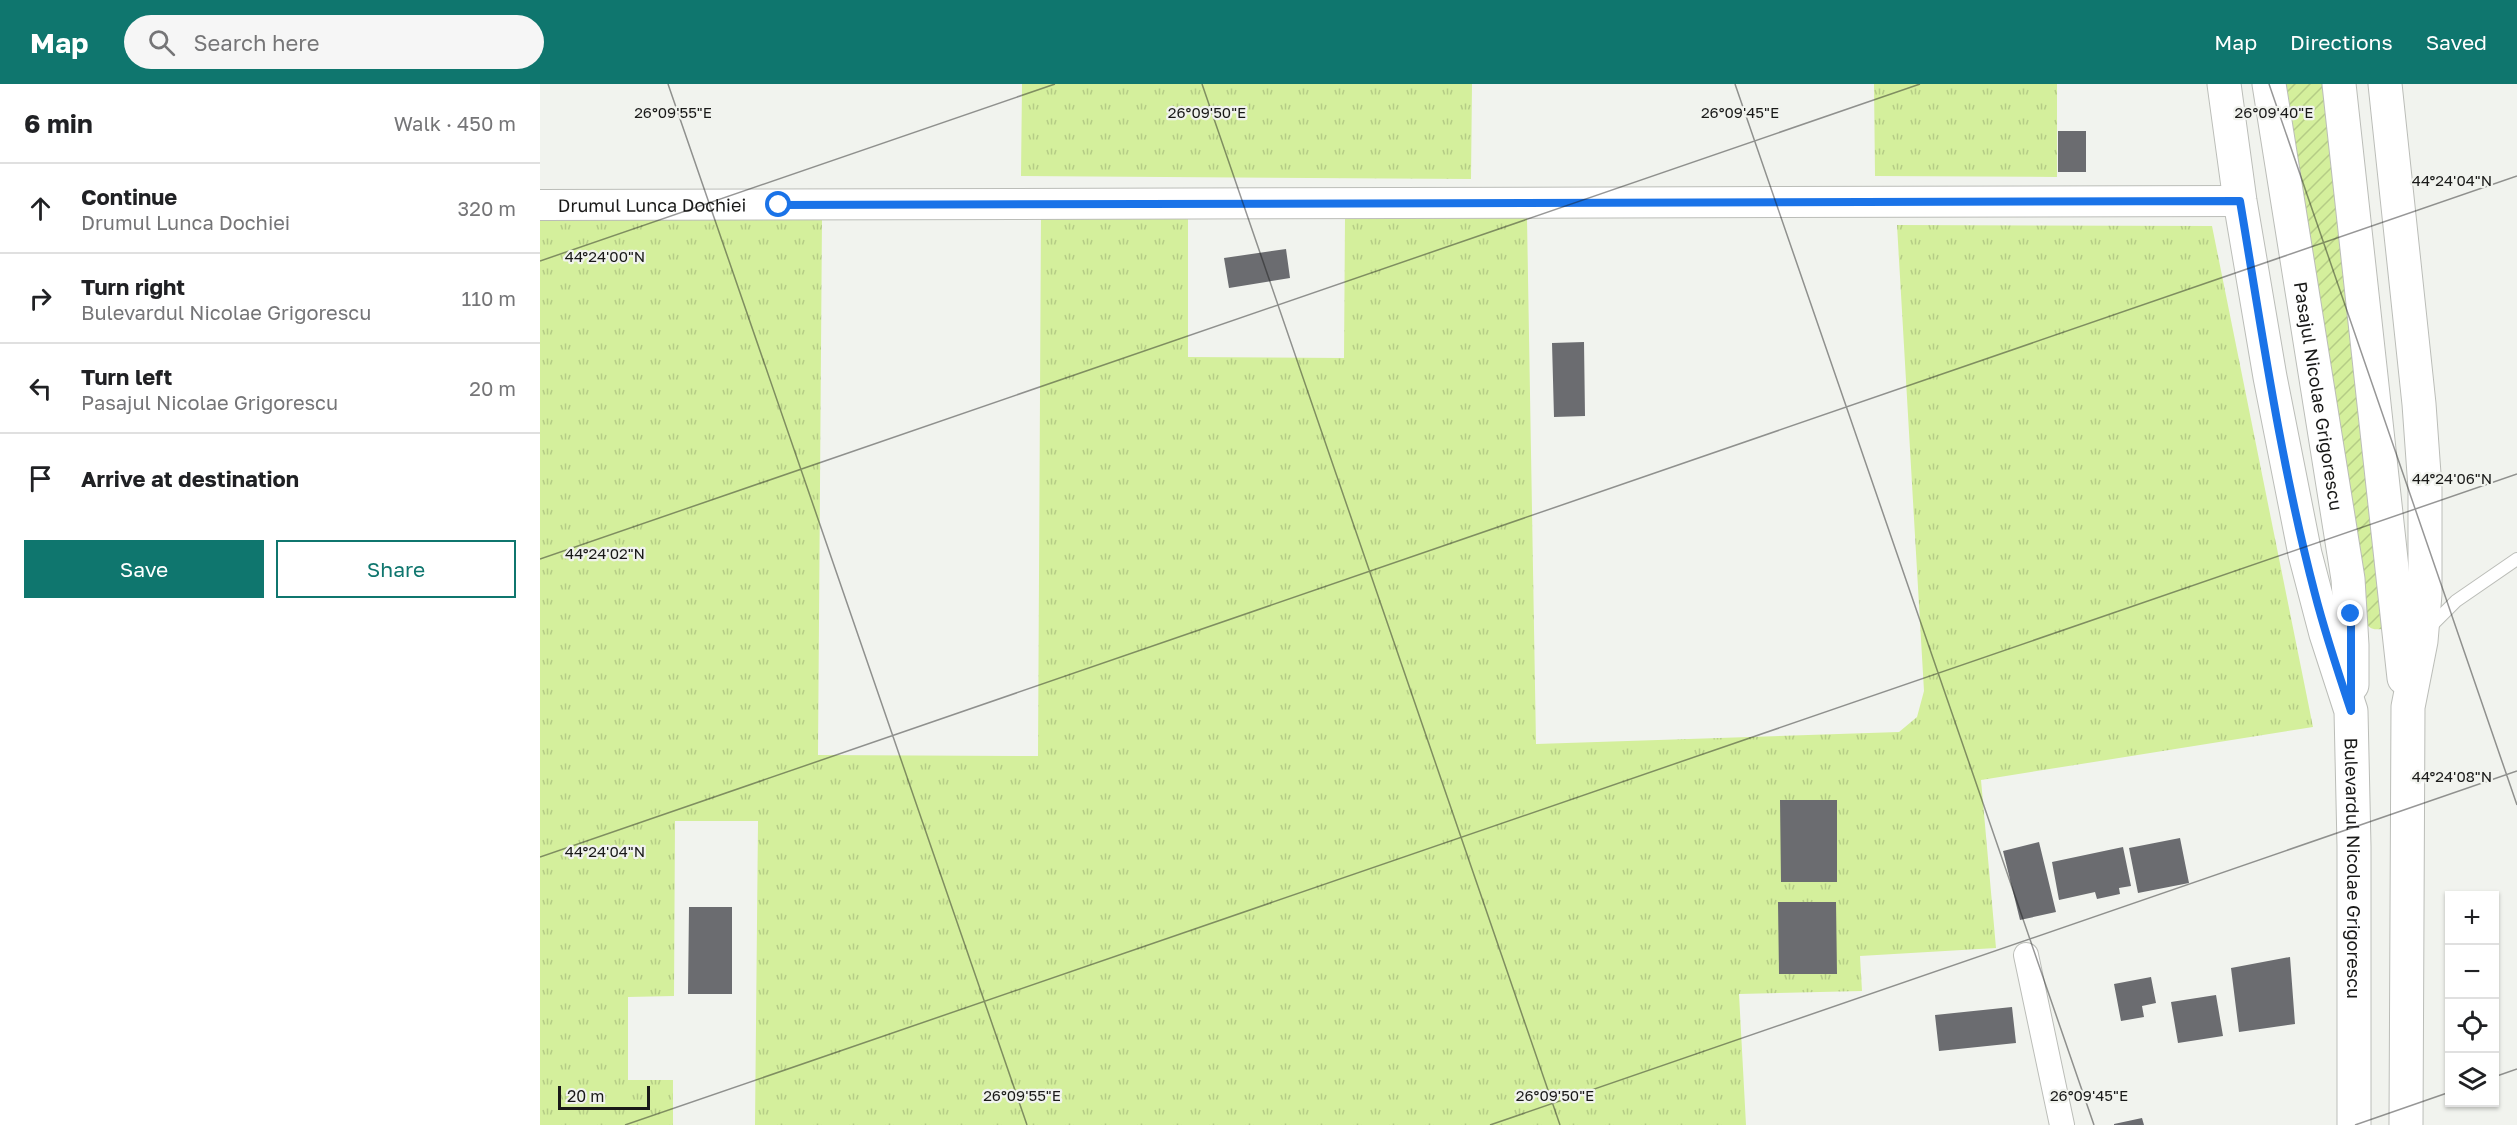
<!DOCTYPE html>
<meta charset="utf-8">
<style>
body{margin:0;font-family:"Golos Text",sans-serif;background:#f6f6f6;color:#202124}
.controls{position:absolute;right:18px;bottom:18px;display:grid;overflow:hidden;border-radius:0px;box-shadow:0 2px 4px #0004}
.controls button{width:54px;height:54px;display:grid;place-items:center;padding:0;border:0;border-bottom:2px solid #e0e0e0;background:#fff;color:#202124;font:30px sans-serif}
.scale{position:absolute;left:18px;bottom:15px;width:92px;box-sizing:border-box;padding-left:6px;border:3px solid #191918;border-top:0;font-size:16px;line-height:21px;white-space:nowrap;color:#191918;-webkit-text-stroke:4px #f1f3ee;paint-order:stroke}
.stop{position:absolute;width:18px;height:18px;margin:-14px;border:4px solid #1a73e8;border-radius:50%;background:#fff}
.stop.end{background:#1a73e8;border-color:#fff;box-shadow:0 2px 6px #0008}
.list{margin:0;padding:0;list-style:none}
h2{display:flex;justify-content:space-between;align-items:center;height:78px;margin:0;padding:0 24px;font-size:26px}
h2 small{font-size:20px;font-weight:400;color:#757577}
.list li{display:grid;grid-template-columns:39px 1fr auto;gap:18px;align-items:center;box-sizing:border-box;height:90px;padding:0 24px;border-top:2px solid #e0e0e0}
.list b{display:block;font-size:22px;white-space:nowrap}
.list p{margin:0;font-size:20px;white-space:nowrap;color:#757577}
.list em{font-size:20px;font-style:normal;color:#757577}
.actions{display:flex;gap:12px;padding:18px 24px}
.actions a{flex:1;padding:14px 0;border:2px solid #0f766e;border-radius:0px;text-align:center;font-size:21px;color:#0f766e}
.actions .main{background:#0f766e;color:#fff}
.icon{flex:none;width:33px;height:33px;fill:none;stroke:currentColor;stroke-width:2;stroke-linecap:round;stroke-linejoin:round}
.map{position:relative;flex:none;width:1977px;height:1041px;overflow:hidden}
header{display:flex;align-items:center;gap:36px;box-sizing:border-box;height:84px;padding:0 30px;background:#0f766e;color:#fff}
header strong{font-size:28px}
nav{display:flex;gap:33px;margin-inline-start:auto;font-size:21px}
.search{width:420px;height:54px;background:#f6f6f6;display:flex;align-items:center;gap:15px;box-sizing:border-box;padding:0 21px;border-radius:33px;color:#757577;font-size:22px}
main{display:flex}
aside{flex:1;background:#fff}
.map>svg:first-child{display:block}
.grass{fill:url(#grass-tufts)}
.garden{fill:url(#garden-furrows)}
.building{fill:#6b6c70}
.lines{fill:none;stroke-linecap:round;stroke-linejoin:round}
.service-casing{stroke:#bbbdb8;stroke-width:14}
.minor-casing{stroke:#bbbdb8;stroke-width:26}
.tertiary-casing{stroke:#bbbdb8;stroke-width:32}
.secondary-casing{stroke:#bbbdb8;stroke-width:35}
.service{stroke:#fff;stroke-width:12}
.minor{stroke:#fff;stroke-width:24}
.tertiary{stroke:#fff;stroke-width:30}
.secondary{stroke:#fff;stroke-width:33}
.route{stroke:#1a73e8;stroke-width:8}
.ticks{fill:none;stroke:#191918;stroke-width:1.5;stroke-opacity:0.45}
.labels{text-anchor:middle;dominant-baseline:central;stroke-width:4.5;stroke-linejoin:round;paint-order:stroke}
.street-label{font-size:18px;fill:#191918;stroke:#f1f3ee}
.ticks-label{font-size:15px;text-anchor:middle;fill:#191918;stroke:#f1f3ee;stroke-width:4.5;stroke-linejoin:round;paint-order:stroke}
</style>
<header>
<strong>Map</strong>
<div class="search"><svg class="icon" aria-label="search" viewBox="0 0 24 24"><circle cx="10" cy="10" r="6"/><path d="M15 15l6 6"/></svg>Search here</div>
<nav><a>Map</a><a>Directions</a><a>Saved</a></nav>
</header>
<main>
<aside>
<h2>6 min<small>Walk · 450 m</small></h2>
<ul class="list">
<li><svg class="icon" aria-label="ahead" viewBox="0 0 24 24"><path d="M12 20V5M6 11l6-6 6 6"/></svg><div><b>Continue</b><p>Drumul Lunca Dochiei</p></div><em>320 m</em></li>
<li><svg class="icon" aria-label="right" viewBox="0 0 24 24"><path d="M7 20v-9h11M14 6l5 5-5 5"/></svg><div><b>Turn right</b><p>Bulevardul Nicolae Grigorescu</p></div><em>110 m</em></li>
<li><svg class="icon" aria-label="left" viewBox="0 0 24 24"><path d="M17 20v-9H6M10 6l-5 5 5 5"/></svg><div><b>Turn left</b><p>Pasajul Nicolae Grigorescu</p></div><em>20 m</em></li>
<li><svg class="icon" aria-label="arrive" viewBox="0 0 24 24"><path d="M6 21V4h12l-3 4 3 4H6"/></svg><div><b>Arrive at destination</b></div></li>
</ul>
<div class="actions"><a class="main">Save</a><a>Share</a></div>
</aside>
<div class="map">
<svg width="1977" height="1041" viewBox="0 0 1977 1041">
<defs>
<pattern id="grass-tufts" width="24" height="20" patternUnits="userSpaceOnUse" patternTransform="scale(1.5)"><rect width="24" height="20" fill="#d4ef9c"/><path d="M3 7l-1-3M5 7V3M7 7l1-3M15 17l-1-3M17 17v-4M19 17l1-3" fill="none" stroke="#b5cc86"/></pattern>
<pattern id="garden-furrows" width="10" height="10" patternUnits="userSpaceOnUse" patternTransform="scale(1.5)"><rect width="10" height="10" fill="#d4ef9c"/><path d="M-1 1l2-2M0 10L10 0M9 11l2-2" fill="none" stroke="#b5cc86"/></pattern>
</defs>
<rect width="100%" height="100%" fill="#f1f3ee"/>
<path class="grass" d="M482 0H932L931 95 481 92Z
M1334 0H1517V93L1335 92Z
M501 130 648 133V273L804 274 805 135 987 134 996 660 1359 648 1377 633 1384 607 1357 141 1672 142 1773 643 1441 696 1456 864 1320 872 1322 907 1199 910 1206 1041H215L218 737H135L134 912 88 913V996H133V1041H0V135L282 133 278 671 498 672Z"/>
<path class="garden" d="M1745 0H1784L1846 540 1842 545C1832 546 1829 545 1825 536Z"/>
<path class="building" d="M1518 47H1546V88H1518Z
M746 165 750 194 689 204 684 174Z
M1044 258 1045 332 1014 333 1012 259Z
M1240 716H1297V798H1241Z
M1640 754 1649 799 1598 809 1589 764Z
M1499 758 1516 828 1480 836 1463 767Z
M1583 763 1591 802 1579 804 1580 810 1557 815 1555 808 1519 816 1512 778Z
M1238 818H1296L1297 890H1239Z
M149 823H192V910H148Z
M1750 873 1755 940 1699 948 1691 884Z
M1611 893 1616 919 1602 922 1604 933 1581 937 1574 900Z
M1676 911 1683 952 1638 959 1631 918Z
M1472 923 1476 959 1399 967 1395 931Z
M1602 1034 1604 1041H1574V1040Z"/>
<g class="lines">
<g class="service-casing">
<path id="service" d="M1890 543 1916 517 1977 475"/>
</g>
<g class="minor-casing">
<path id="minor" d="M1486 871 1522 1041"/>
</g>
<g class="tertiary-casing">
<g id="tertiary">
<path id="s1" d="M0 121 1700 117"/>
</g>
</g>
<g class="secondary-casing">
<g id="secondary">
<path id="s2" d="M1684 0 1700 117 1730 293 1765 470 1786 550 1811 627 1814 762V1041"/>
<path id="s3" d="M1729 0 1808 495 1812 561V601"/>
<path d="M1799 0 1864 594"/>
<path d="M1845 0 1879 320 1885 404V510L1881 557 1868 623 1866 1041"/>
</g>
</g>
<use href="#service" class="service"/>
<use href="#minor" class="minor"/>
<use href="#tertiary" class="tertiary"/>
<use href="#secondary" class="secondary"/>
</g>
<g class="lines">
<path class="route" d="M239 121 1700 117C1722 248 1741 381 1775 510 1785 549 1798 588 1811 627V530"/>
</g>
<path class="ticks" d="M128 0 487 1041M662 0 1020 1041M1195 0 1554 1041M1729 0 1977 721M0 177 515 0M0 475 1380 0M0 773 1977 92M1954 993 1977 985M85 1041 1977 390M950 1041 1977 687M1815 1041 1910 1008"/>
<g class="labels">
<g class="street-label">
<text stroke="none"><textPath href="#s1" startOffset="112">Drumul Lunca Dochiei</textPath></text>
<text stroke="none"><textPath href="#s3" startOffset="316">Pasajul Nicolae Grigorescu</textPath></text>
<text stroke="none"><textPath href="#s2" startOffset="798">Bulevardul Nicolae Grigorescu</textPath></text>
</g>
</g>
<g class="ticks-label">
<text x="133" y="34">26°09'55"E</text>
<text x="667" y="34">26°09'50"E</text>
<text x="1200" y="34">26°09'45"E</text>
<text x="1734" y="34">26°09'40"E</text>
<text x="1912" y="102">44°24'04"N</text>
<text x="65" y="178">44°24'00"N</text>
<text x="1912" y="400">44°24'06"N</text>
<text x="65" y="475">44°24'02"N</text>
<text x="1912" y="698">44°24'08"N</text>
<text x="65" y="773">44°24'04"N</text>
<text x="482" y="1017">26°09'55"E</text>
<text x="1015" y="1017">26°09'50"E</text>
<text x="1549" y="1017">26°09'45"E</text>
</g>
</svg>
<div class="controls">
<button>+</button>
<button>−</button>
<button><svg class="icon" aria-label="locate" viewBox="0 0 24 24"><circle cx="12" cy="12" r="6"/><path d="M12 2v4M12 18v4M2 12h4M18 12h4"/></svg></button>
<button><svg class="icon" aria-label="layers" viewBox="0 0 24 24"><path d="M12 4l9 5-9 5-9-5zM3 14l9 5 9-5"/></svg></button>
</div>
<div class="scale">20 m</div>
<div class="stop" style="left:239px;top:121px"></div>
<div class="stop end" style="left:1811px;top:530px"></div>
</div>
</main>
